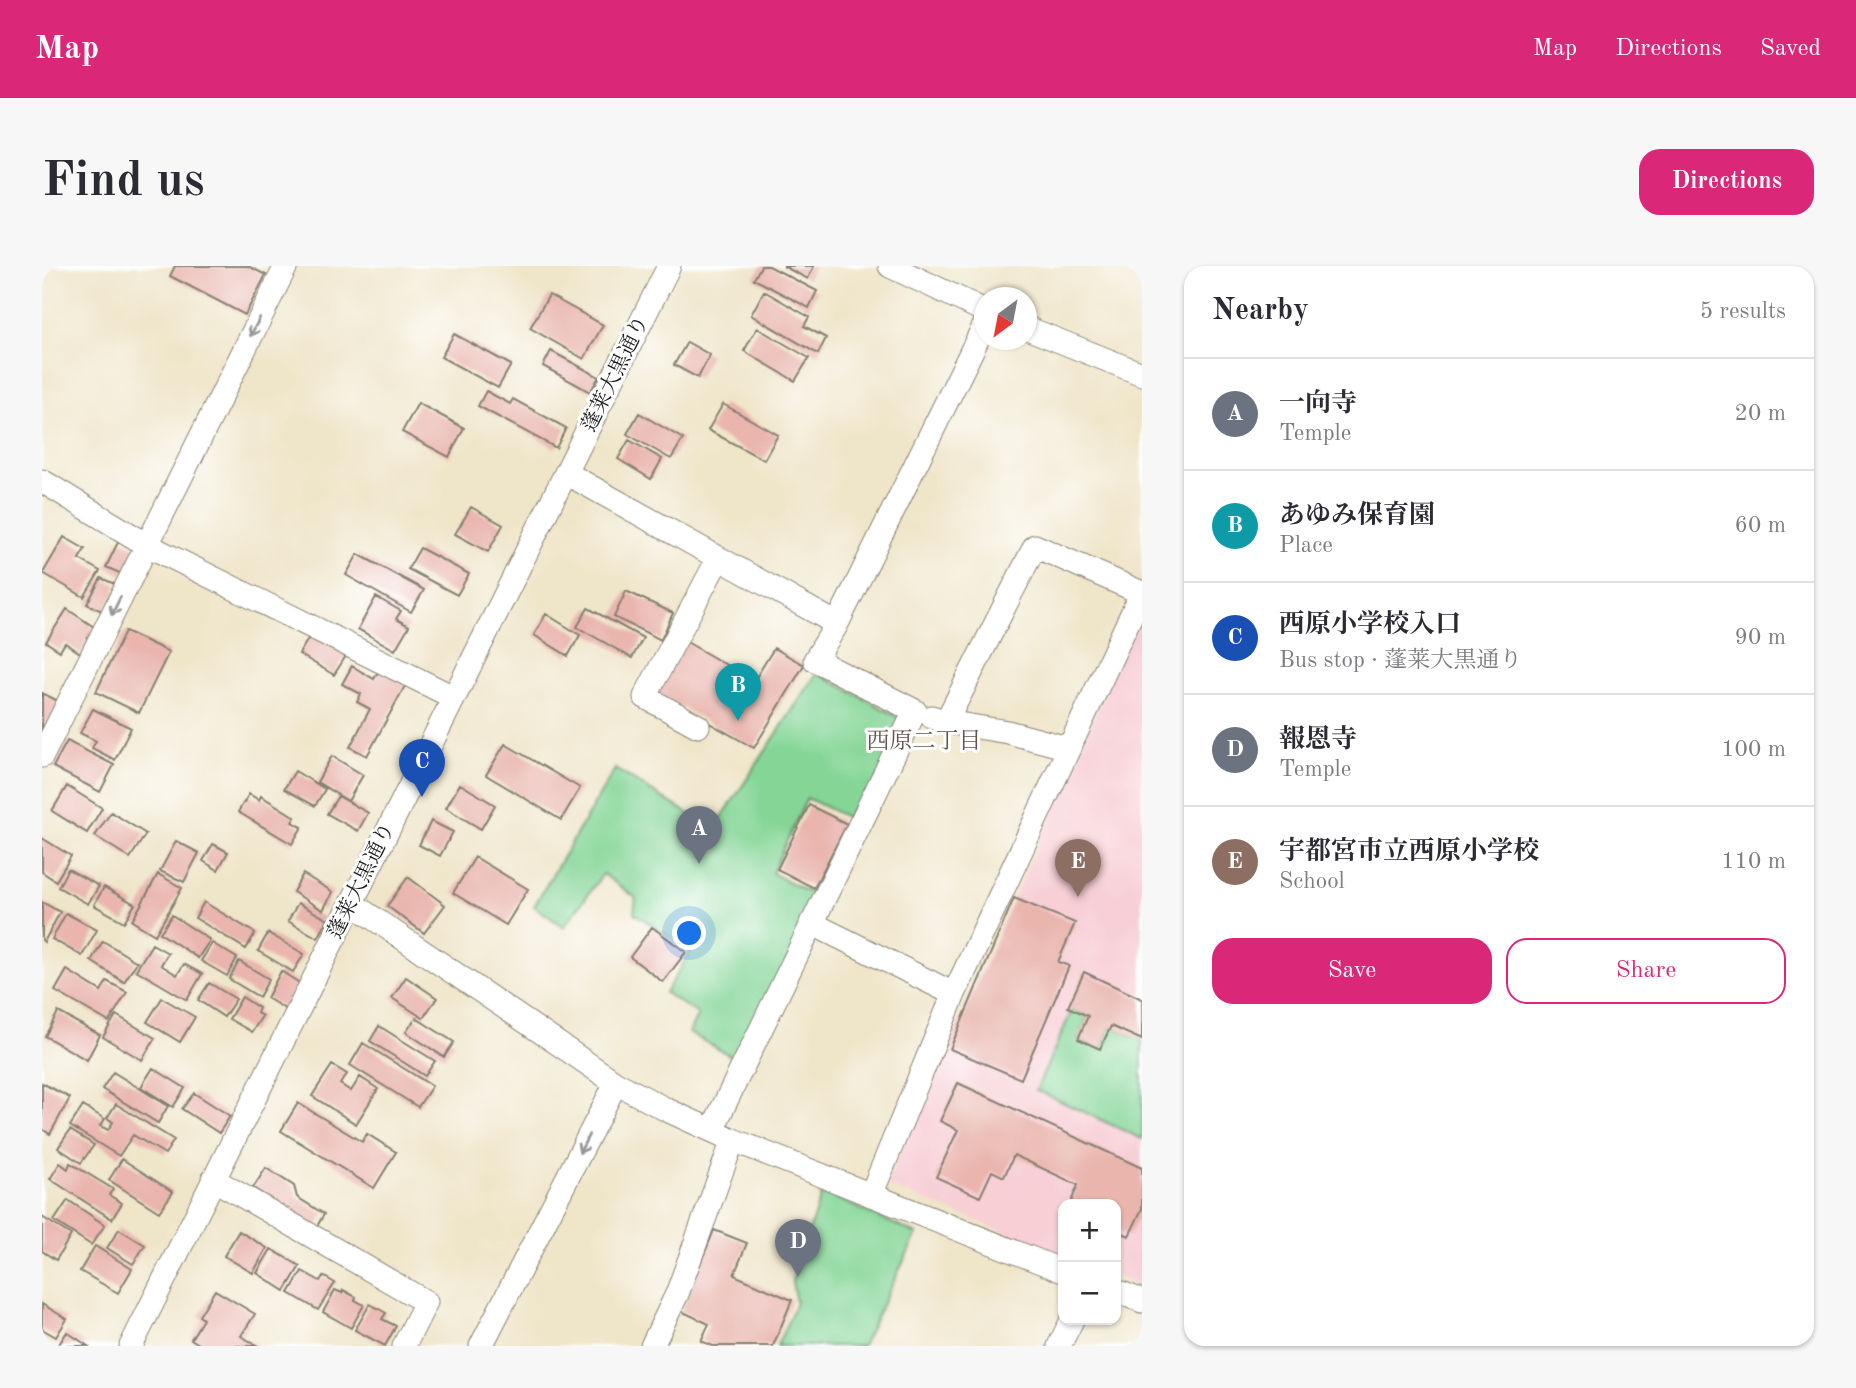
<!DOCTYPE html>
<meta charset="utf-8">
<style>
body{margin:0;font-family:"Old Standard TT","Noto Serif JP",serif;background:#f7f7f7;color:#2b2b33}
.controls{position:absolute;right:21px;bottom:21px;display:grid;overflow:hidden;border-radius:14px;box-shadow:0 2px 5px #0004}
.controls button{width:63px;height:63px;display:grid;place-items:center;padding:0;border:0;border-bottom:2px solid #e1e1e2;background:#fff;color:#2b2b33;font:35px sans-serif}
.compass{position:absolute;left:932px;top:21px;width:63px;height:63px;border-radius:50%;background:#fff;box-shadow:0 2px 5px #0004;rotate:212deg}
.you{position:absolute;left:648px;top:668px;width:24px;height:24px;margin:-18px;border:5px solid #fff;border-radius:50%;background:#1a73e8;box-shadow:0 0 0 10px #1a73e833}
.badge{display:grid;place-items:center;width:46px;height:46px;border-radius:50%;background:#db2777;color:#fff;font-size:23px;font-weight:700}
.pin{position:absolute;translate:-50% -58px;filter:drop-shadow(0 2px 4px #0008)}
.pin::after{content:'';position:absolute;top:37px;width:24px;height:21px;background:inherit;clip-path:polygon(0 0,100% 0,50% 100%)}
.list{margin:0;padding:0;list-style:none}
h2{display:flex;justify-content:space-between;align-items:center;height:91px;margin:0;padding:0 28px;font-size:30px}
h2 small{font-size:23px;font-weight:400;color:#7c7c81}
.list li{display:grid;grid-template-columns:46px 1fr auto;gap:21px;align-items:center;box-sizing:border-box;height:112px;padding:0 28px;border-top:2px solid #e1e1e2}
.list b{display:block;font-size:26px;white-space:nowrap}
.list p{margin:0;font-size:23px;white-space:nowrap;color:#7c7c81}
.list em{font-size:23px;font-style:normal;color:#7c7c81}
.actions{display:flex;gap:14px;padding:21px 28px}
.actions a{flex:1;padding:16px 0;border:2px solid #db2777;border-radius:21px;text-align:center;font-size:24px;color:#db2777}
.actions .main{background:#db2777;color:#fff}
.map{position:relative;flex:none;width:1100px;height:1080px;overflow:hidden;border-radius:21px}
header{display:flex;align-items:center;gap:42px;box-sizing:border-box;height:98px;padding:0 35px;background:#db2777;color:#fff}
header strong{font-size:33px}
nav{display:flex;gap:38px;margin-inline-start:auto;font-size:24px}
.intro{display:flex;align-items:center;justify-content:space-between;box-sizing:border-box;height:168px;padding:0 42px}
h1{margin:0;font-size:49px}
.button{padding:18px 32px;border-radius:21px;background:#db2777;color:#fff;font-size:24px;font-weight:700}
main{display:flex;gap:42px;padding:0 42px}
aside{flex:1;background:#fff;border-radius:21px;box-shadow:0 2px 5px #0004}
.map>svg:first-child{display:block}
.built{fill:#f7cfd5}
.green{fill:#84d596;stroke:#507859;stroke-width:2}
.building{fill:#e9b5ad}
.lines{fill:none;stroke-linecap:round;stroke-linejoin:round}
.minor-casing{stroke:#868072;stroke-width:25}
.minor{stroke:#fff;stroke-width:23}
.oneway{stroke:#999}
.labels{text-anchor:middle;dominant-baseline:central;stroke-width:6;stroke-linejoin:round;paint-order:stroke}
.street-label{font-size:21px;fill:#1c1c1c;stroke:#fff}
.neighbourhood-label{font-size:23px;fill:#64524f;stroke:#fff}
</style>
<header>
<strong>Map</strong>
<nav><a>Map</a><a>Directions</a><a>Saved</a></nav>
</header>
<div class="intro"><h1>Find us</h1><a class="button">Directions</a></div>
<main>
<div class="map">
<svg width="1100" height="1080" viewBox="0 0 1100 1080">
<rect width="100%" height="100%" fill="#fff"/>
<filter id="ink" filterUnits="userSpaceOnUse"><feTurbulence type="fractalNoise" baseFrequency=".0143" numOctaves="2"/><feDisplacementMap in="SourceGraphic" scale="14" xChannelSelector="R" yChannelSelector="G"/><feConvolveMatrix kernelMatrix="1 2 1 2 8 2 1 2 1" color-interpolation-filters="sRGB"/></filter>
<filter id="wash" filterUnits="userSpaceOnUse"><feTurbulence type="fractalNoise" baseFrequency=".00686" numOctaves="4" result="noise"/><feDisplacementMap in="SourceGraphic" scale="28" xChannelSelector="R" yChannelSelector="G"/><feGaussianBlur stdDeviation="1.57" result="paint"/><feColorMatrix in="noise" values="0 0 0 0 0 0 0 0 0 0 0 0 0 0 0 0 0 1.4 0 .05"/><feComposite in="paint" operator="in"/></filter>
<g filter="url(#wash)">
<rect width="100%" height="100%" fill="#efe5c9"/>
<path class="built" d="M1100 343V1020L1074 1010V938H1021V989L844 919Z"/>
<path class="green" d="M775 407 866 456 816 557 765 532 730 607 779 633 700 796 647 767 656 748 623 727 649 685 592 647 594 632 561 608 522 661 492 640 573 503 672 563Z
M1031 742 1046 750 1036 773 1058 783 1069 760 1100 774V873L994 824Z
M780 926 875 968 820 1080H735L754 1037 750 1015Z"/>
<g id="blocks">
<path class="building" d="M133 0H206L224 9 203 49 128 10Z
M719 0H727L775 25 767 42 712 13Z
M741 0H772L766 13Z
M722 25 767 51 762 60 784 72 776 88 709 49Z
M507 29 561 59 542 93 488 62Z
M715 62 767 92 753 115 702 85Z
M412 68 469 99 456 122 399 91Z
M645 76 668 89 656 112 632 99Z
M509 85 557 111 548 126 501 100Z
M444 125 468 138 471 133 524 162 514 182 436 140Z
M376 137 422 162 407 191 360 166Z
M681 138 736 169 722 194 666 164Z
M597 147 641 173 629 193 585 168Z
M587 174 620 193 609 213 576 193Z
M429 241 461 259 446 286 413 268Z
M22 271 43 283 37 293 58 305 42 331 1 307Z
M77 274 94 282 82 309 64 301Z
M378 282 427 308 415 329 366 303Z
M316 288 382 324 369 346 304 309Z
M59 312 75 319 64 347 45 338Z
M584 325 631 347 619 374 572 351Z
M334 331 359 345 354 353 367 360 353 384 316 363Z
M546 342 601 372 590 392 535 361Z
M25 343 55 363 40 388 23 377 18 385 4 376Z
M504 348 538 369 526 390 492 369Z
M272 363 307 385 292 409 257 388Z
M83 365 127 386 97 447 54 426Z
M643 375 712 415 732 382 762 399 712 482 614 427Z
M310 400 332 413 337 404 364 418 325 490 308 481 328 443 315 436 319 428 300 418Z
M0 427 20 437 0 466Z
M51 443 89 462 73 494 50 482 54 475 38 467Z
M25 475 72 499 58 526 11 501Z
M463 478 538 522 519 554 444 509Z
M290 490 321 509 306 535 275 516Z
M253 505 283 523 273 540 242 523Z
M418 518 453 539 439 563 404 542Z
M25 520 60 542 45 567 10 545Z
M207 528 217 534 219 530 253 551 250 556 260 561 250 578 196 546Z
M296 530 326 547 316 565 285 548Z
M767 539 805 558 772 622 735 603Z
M69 546 104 568 88 592 53 570Z
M389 555 411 566 398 590 377 579Z
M0 572 29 590 14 615 0 606Z
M134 575 157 587 142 616 118 605Z
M171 578 186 586 176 604 161 595Z
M433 591 486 623 464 659 411 627Z
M26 603 57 620 46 638 16 621Z
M116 608 140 622 113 669 90 655Z
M261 608 291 626 281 644 251 626Z
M366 611 403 639 382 667 345 640Z
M62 621 93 638 82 656 52 639Z
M972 632 1033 657 1016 696 1027 700 979 813 908 783Z
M0 636 18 646 2 676 0 674Z
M162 636 213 667 204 683 153 652Z
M256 637 286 654 276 672 246 655Z
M24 647 55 664 40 690 10 673Z
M130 649 168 674 156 692 118 667Z
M610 661 644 686 621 716 588 691Z
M226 667 262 688 251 706 216 685Z
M61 675 95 696 82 716 49 695Z
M170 677 195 692 185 710 159 695Z
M110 678 126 687 119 699 135 709 142 698 160 708 145 734 94 704Z
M197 695 227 713 217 731 187 713Z
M25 704 59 725 65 715 85 726 67 756 13 725Z
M239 705 259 718 243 743 225 732Z
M1042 706 1100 733V774L1069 760 1058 783 1036 773 1046 750 1026 741Z
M364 711 395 732 381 752 350 732Z
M167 717 194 733 182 751 156 734Z
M200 731 217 742 215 747 220 750 210 766 187 753Z
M120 732 153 751 138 776 105 756Z
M16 746 58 769 45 794 3 770Z
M74 749 113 772 100 794 61 771Z
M374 752 412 776 402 791 364 766Z
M337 760 393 795 383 810 328 775Z
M321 777 390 820 376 841 308 799Z
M290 799 305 808 298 818 309 825 318 811 336 823 314 858 270 830Z
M111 802 143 822 131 841 99 821Z
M71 806 126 840 116 857 60 823Z
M0 817 28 832 8 868 0 863Z
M916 817 1100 902V943L1087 970 1074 964V938H1028L1036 919 972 889 962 911 950 905 938 931 894 911 916 864 898 855Z
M152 827 188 850 177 867 140 843Z
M256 837 320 876 325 868 354 886 332 922 239 865Z
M74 838 132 874 123 888 91 869 77 890 28 860 41 840 63 853 58 860 66 864 71 856 65 852Z
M28 864 52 879 39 897 16 882Z
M80 893 131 926 117 946 67 914Z
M18 897 26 903 28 897 71 923 67 929 80 937 70 953 8 913Z
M224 902 252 920 255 931 282 948 274 962 211 922Z
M26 934 63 959 49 979 12 955Z
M0 951 29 969 14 994 0 985Z
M77 963 103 979 91 998 65 982Z
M672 964 705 977 692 1009 750 1034 731 1080H671L659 1075 667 1058 639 1045Z
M197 965 225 982 211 1007 182 990Z
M53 980 90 1003 76 1027 38 1005Z
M229 983 258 1000 243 1025 215 1007Z
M260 1005 278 1015 281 1010 293 1017 276 1044 247 1027Z
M173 1024 213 1048 199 1070 216 1080H160L149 1073 161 1053 157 1050Z
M293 1024 300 1027 301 1024 314 1031 313 1034 322 1039 309 1062 281 1046Z
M0 1038 25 1053 14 1071 0 1063Z
M328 1038 344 1047 340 1053 354 1060 343 1080 313 1064Z
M25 1066 46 1080H16Z"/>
</g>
</g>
<g filter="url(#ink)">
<use href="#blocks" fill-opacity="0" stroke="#868072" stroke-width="2"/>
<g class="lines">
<g class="minor-casing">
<path id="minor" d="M848 0 943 45
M985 62 1100 108
M524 207 795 358 773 394 873 445 670 864
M0 215 105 279 411 431
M795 358 943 58
M890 451 904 456 966 466 1026 482
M904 456 993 280 1100 327
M656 460 603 431 676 293
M0 490 244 0
M309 637 574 817 625 844 691 874 1021 1005
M769 657 912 728
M171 913 384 1036 362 1080
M829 929 912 728 1100 326
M1074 1025 1100 1035
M89 1080 627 0
M439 1080 574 817
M610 1080 635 1028 691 874
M1017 1080 1030 1054"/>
</g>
<use href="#minor" class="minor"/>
</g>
<defs><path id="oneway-shaft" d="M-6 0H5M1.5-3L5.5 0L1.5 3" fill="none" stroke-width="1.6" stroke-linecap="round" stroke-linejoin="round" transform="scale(1.75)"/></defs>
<g class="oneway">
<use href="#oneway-shaft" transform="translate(213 61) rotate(117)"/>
<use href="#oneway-shaft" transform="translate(74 340) rotate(116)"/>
<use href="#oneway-shaft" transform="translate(542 878) rotate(117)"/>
</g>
</g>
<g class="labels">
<g class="street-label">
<text transform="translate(574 108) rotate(-64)">蓬莱大黒通り</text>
<text transform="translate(320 615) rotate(-64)">蓬莱大黒通り</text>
</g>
<g class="neighbourhood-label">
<text x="882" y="475">西原二丁目</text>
</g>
</g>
</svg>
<div class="controls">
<button>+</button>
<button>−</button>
</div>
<svg class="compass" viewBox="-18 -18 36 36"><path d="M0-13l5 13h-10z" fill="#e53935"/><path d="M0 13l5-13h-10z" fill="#7c7c81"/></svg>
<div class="you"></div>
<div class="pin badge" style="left:657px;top:598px;background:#6b7280">A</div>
<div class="pin badge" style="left:696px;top:455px;background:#0f9aa8">B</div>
<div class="pin badge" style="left:380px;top:531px;background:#1a4fb4">C</div>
<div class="pin badge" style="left:756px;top:1011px;background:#6b7280">D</div>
<div class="pin badge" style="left:1036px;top:631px;background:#8d6e63">E</div>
</div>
<aside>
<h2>Nearby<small>5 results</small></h2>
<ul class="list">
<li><span class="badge" style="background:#6b7280">A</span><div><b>一向寺</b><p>Temple</p></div><em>20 m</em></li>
<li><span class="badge" style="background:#0f9aa8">B</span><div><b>あゆみ保育園</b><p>Place</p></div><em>60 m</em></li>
<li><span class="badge" style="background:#1a4fb4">C</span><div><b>西原小学校入口</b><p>Bus stop · 蓬莱大黒通り</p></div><em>90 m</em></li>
<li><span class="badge" style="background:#6b7280">D</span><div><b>報恩寺</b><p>Temple</p></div><em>100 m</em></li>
<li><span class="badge" style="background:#8d6e63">E</span><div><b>宇都宮市立西原小学校</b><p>School</p></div><em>110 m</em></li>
</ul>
<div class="actions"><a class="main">Save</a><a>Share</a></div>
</aside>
</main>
